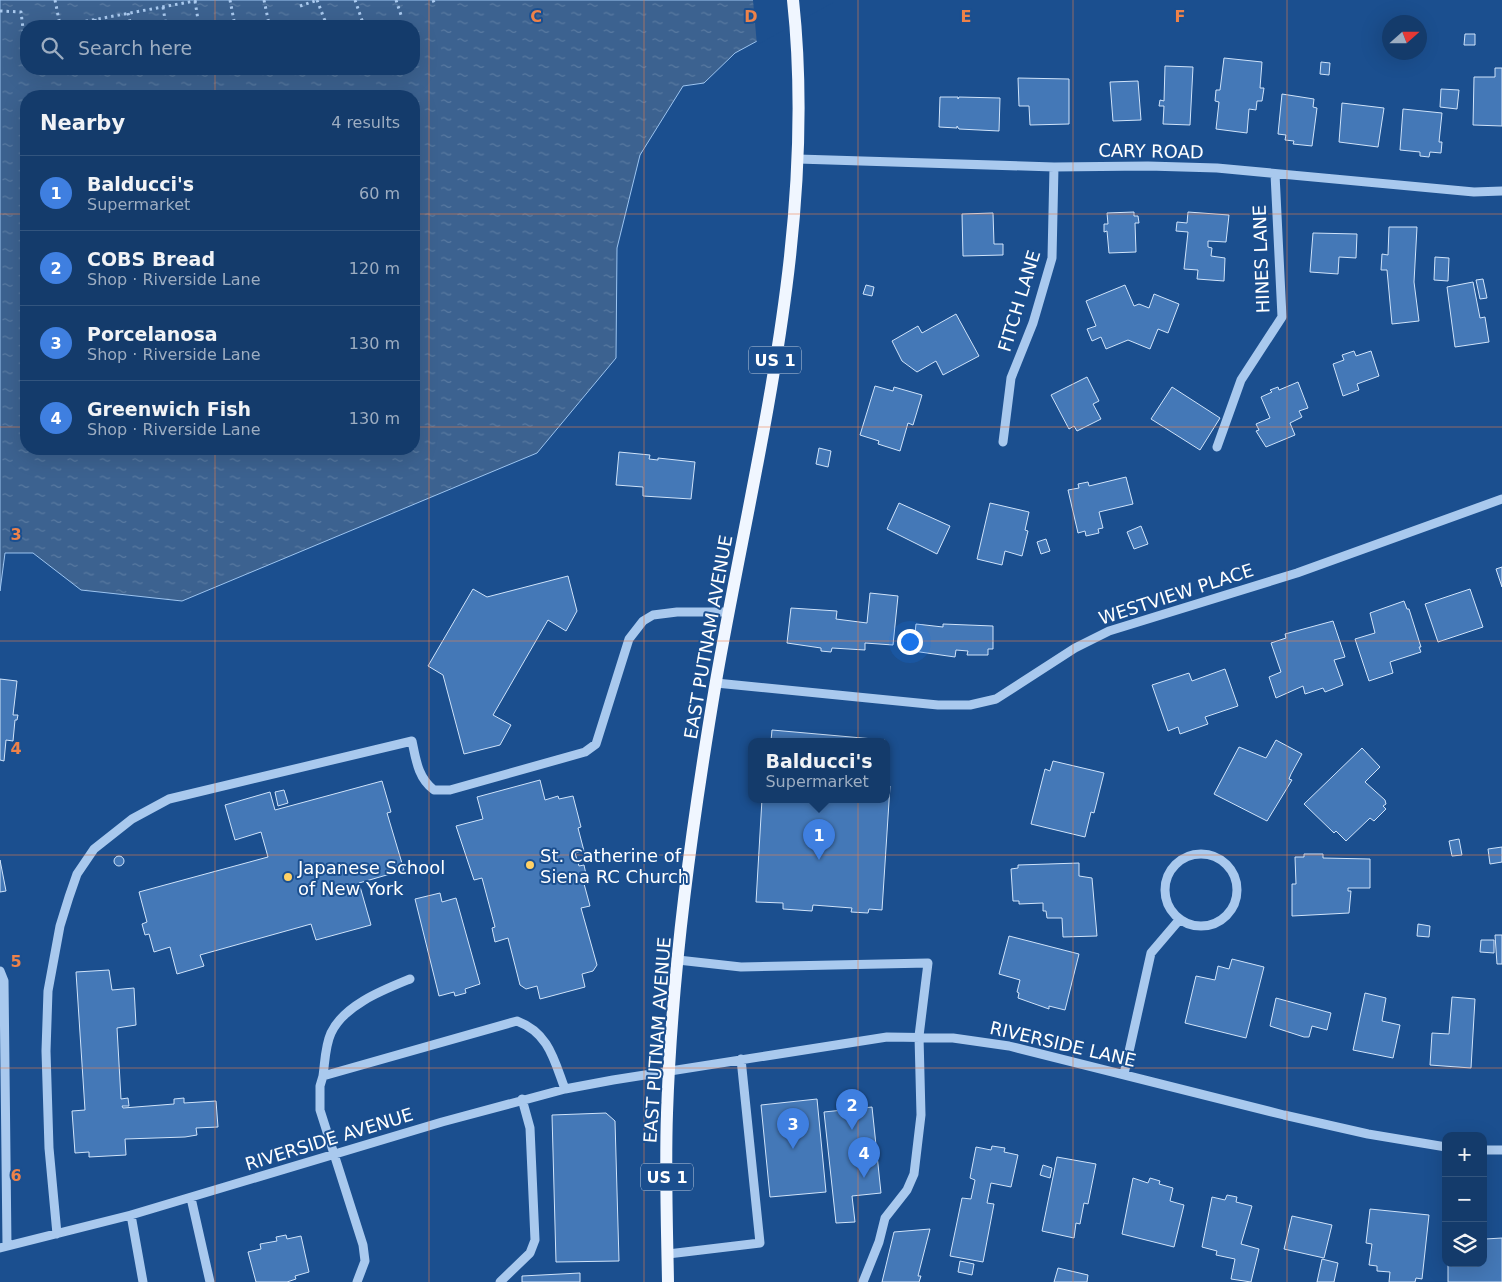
<!DOCTYPE html>
<meta charset="utf-8">
<style>
body{margin:0;font-family:"DejaVu Sans",sans-serif;background:#214673;color:#f1f3f6}
.controls{position:absolute;right:15px;bottom:15px;display:grid;overflow:hidden;border-radius:10px;box-shadow:0 5px 20px #0002}
.controls button{width:45px;height:45px;display:grid;place-items:center;padding:0;border:0;border-bottom:1px solid #33557e;background:#143b6b;color:#f1f3f6;font:25px sans-serif}
.compass{position:absolute;left:1382px;top:15px;width:45px;height:45px;border-radius:50%;background:#143b6b;box-shadow:0 5px 20px #0002;rotate:69deg}
.you{position:absolute;left:909px;top:641px;width:18px;height:18px;margin:-12px;border:4px solid #fff;border-radius:50%;background:#1a73e8;box-shadow:0 0 0 8px #1a73e833}
.badge{display:grid;place-items:center;width:32px;height:32px;border-radius:50%;background:#8c9099;color:#fff;font-size:16px;font-weight:700}
.pin{position:absolute;translate:-50% -41px;filter:drop-shadow(0 1px 2px #0008)}
.pin::after{content:'';position:absolute;top:26px;width:18px;height:15px;background:inherit;clip-path:polygon(0 0,100% 0,50% 100%)}
.popup{position:absolute;left:748px;top:738px;width:142px;height:65px;box-sizing:border-box;display:grid;place-content:center;border-radius:10px;background:#143b6b;filter:drop-shadow(0 1px 4px #0005);font-size:16px;white-space:nowrap;color:#9dadc1}
.popup b{font-size:19px;color:#f1f3f6}
.popup::after{content:'';position:absolute;left:50%;top:100%;margin-left:-10px;border:10px solid transparent;border-top-color:#143b6b}
.list{margin:0;padding:0;list-style:none}
h2{display:flex;justify-content:space-between;align-items:center;height:65px;margin:0;padding:0 20px;font-size:21px}
h2 small{font-size:16px;font-weight:400;color:#9dadc1}
.list li{display:grid;grid-template-columns:32px 1fr auto;gap:15px;align-items:center;box-sizing:border-box;height:75px;padding:0 20px;border-top:1px solid #33557e}
.list b{display:block;font-size:19px;white-space:nowrap}
.list p{margin:0;font-size:16px;white-space:nowrap;color:#9dadc1}
.list em{font-size:16px;font-style:normal;color:#9dadc1}
.icon{flex:none;width:28px;height:28px;fill:none;stroke:currentColor;stroke-width:2;stroke-linecap:round;stroke-linejoin:round}
.map{position:relative;flex:none;width:1502px;height:1282px;overflow:hidden}
.search{position:absolute;background:#143b6b;box-shadow:0 5px 20px #0002;left:20px;top:20px;width:400px;height:55px;display:flex;align-items:center;gap:12px;box-sizing:border-box;padding:0 18px;border-radius:20px;color:#9dadc1;font-size:19px}
.panel{position:absolute;background:#143b6b;box-shadow:0 5px 20px #0002;left:20px;top:90px;width:400px;height:365px;border-radius:20px}
.map>svg:first-child{display:block}
.water{fill:url(#water-ripples);stroke:#9cc4f0;fill-rule:evenodd}
.pier{fill:#1b4f8f}
.building{fill:#4478b7;stroke:#cfe3fa}
.lines{fill:none;stroke-linecap:round;stroke-linejoin:round}
.path{stroke:#a9c9ee;stroke-width:3;stroke-dasharray:2.5 4;stroke-linecap:butt}
.minor{stroke:#a9c9ee;stroke-width:9}
.major{stroke:#f0f6ff;stroke-width:12}
.grid{fill:none;stroke:#ee8249;stroke-width:1;stroke-opacity:0.55}
.poi-dot{fill:#ffd166;stroke:#1b4f8f;stroke-width:2}
.labels{text-anchor:middle;dominant-baseline:central;stroke-width:4;stroke-linejoin:round;paint-order:stroke}
.shield{fill:#1b4f8f;stroke:#bbcadd;stroke-width:1}
.shield-label{font-size:16px;font-weight:bold;fill:#fff}
.street-label{font-size:18px;fill:#fff;stroke:#1b4f8f}
.poi-label{font-size:18px;fill:#fff;stroke:#1b4f8f;text-anchor:start}
.grid-label{font-size:16px;text-anchor:middle;font-weight:bold;fill:#ee8249;stroke:#1b4f8f;stroke-width:4;stroke-linejoin:round;paint-order:stroke}
</style>
<div class="map">
<svg width="1502" height="1282" viewBox="0 0 1502 1282">
<defs>
<pattern id="water-ripples" width="26" height="14" patternUnits="userSpaceOnUse" patternTransform="scale(1.25)"><rect width="26" height="14" fill="#3c6290"/><path d="M2 4q2-2 4 0t4 0M15 11q2-2 4 0t4 0" fill="none" stroke="#597aa1"/></pattern>
</defs>
<rect width="100%" height="100%" fill="#1b4f8f"/>
<path class="water" d="M0 0H833L735 53 704 83 683 86 640 155 617 248 616 358 537 453 182 601 81 590 33 553H5L0 591ZM26 26H414V69H26ZM26 96H414V449H26Z"/>
<path class="pier" d="M753 0H834V2L757 45Z"/>
<path class="building" d="M1465 34H1475V45H1464Z
M1224 58 1262 62 1260 88H1264L1262 101H1257L1256 110 1249 109 1247 133 1216 129 1219 102 1215 101 1216 90H1220Z
M1321 62 1330 63 1329 75 1320 74Z
M1165 66 1193 67 1190 125 1163 124 1164 106H1159L1160 100 1164 101Z
M1495 68H1502V126L1473 125 1474 77H1495Z
M1018 78 1069 79V124L1030 125 1029 106H1019Z
M1138 81 1141 120 1113 121 1110 82Z
M1441 89 1459 90 1457 109 1440 107Z
M1282 94 1314 99 1313 107 1317 108 1312 146 1293 144 1294 141 1285 140 1286 135 1278 134Z
M940 97H958V99L959 97 1000 98 999 131 959 129 957 126V128L939 127Z
M1342 103 1384 108 1378 147 1339 142Z
M1403 109 1442 113 1439 142H1442L1441 153 1430 152 1429 157 1420 156V152L1400 150Z
M1134 212V216H1138L1139 223H1135L1136 252 1109 253 1107 231 1104 232V224H1108L1107 213Z
M1188 212 1229 215 1226 242 1208 241V247L1212 248 1211 256 1225 258 1224 281 1197 279 1198 270 1184 269 1188 232 1176 231 1177 222 1187 223Z
M993 213 994 244H1003V255L963 256 962 214Z
M1389 227H1417L1414 282 1419 321 1392 324 1387 270H1381L1382 254 1388 255Z
M1313 233 1357 234 1356 258 1339 257 1338 274 1310 272Z
M1435 257 1449 258 1448 281 1434 280Z
M1483 279 1487 298 1480 299 1476 280Z
M1473 282 1480 318 1485 317 1489 342 1455 347 1447 287Z
M866 285 874 287 872 296 863 294Z
M1125 285 1134 306 1139 304 1149 308 1154 294 1179 304 1168 333 1158 329 1150 349 1128 340 1106 349 1101 337 1092 341 1087 329 1096 326 1086 301Z
M956 314 979 356 943 375 936 361 917 372 902 361 892 341 918 326 922 333Z
M1354 351 1356 356 1371 351 1379 376 1357 384 1359 390 1343 396 1333 364 1344 360 1342 355Z
M1087 377 1099 401 1093 404 1101 419 1077 431 1074 426 1069 429 1051 395Z
M1298 382 1308 408 1299 411 1302 417 1290 423 1295 435 1266 447 1256 431 1259 430 1256 424 1270 418 1261 397 1272 392 1270 390 1278 387 1279 390Z
M875 386 893 391 894 387 922 395 913 425 908 423 900 451 878 444 879 441 860 435Z
M1172 387 1220 418 1200 450 1151 419Z
M819 448 831 451 828 467 816 464Z
M619 452 650 455 649 459 658 460V458L695 462 691 499 643 496V487L616 485Z
M1126 477 1133 504 1099 512 1103 528 1098 529 1099 533 1086 536 1085 531 1078 533 1068 490 1079 488 1078 484 1088 482 1089 486Z
M899 503 950 526 937 554 887 529Z
M990 503 1029 512 1025 530 1028 531 1022 556 1005 551 1002 565 977 559Z
M1141 526 1148 544 1134 549 1127 532Z
M1046 539 1050 551 1041 554 1037 542Z
M1502 567V587L1496 569Z
M568 576 577 611 566 631 548 620 493 715 511 725 500 745 464 754 443 675 428 666 473 589 487 597Z
M1470 589 1483 627 1438 642 1425 604Z
M870 593 898 596 893 645 865 643V650L832 648 831 652 821 651V648L787 643 791 608 837 611 836 619 867 623Z
M1404 601 1407 609H1409L1421 647H1419L1421 652 1390 662 1393 673 1369 681 1355 639 1375 633 1370 613Z
M1333 621 1345 657 1334 660 1343 685 1325 692 1323 688 1305 694 1303 686 1276 698 1269 677 1281 672 1271 643 1286 638 1285 634Z
M916 624 943 627V624L993 626V649H988V655H967L968 651 956 650 955 657 913 651Z
M1225 669 1238 706 1205 717 1208 724 1180 734 1178 727 1168 731 1152 685 1189 673 1192 681Z
M0 679 17 681 13 715H18L17 720H15L13 741 6 740 4 761 0 760Z
M772 730 885 740V741H771Z
M1276 740 1302 754 1291 774 1289 779 1292 780 1267 821 1214 794 1239 747 1266 758Z
M1362 748 1380 767 1365 782 1385 800 1386 804 1383 806 1386 809 1374 821 1370 818 1346 841 1336 831 1334 833 1304 804Z
M1053 761 1104 773 1094 813 1091 812 1085 837 1031 824 1045 769 1050 771Z
M540 780 545 800 558 796 559 799 573 796 581 827 578 828 584 851 575 853 579 866 584 865 587 879 583 880 590 906 581 908 597 965 593 971 582 974 585 987 540 999 537 986 526 989 520 985 508 938 495 942 492 928 495 927 482 878 474 880 456 826 483 819 477 797Z
M382 781 391 812 387 813 404 870 359 883 371 925 316 940 311 924 200 955 204 966 177 974 170 947 154 952 149 934 145 935 142 924 147 922 139 892 268 857 261 832 235 840 225 805 270 792 275 810Z
M886 785 890 786 882 910 869 909 868 913 851 912 852 908 813 905 812 911 783 909V903L756 902 762 799H886Z
M284 790 288 803 278 806 275 792Z
M1459 839 1462 855 1452 856 1449 841Z
M1502 847V862L1490 864 1488 849Z
M1304 854H1323V858L1370 859V888H1348V891H1351L1349 913 1292 916V884H1296L1295 857H1304Z
M114 861a5 5 0 1 1 10 0a5 5 0 1 1-10 0Z
M0 860 6 891 0 892Z
M1079 863V876L1092 878 1097 936 1063 937 1062 918H1047L1046 911H1043V903L1019 904V901H1013L1011 869 1018 868V865Z
M440 893 442 902 456 898 480 984 465 989 466 993 455 996 454 992 439 996 415 899Z
M1418 924 1430 926 1429 937 1417 936Z
M1495 935H1502V964H1497Z
M1009 936 1079 954 1065 1010 1049 1006V1009L1018 998 1019 993 1017 992 1020 980 999 974Z
M1481 940H1494V953L1480 952Z
M1232 959 1264 967 1246 1038 1185 1023 1196 976 1215 980 1218 966 1229 969Z
M109 970 112 990 134 988 136 1025 117 1028 121 1099 128 1098 129 1106H122L123 1108 174 1104V1099L184 1098V1103L216 1101 218 1127 196 1128 197 1135 185 1137 125 1139 126 1155 89 1157V1152L75 1153 72 1111 85 1110 76 972Z
M1365 993 1386 998 1382 1021 1400 1025 1393 1058 1353 1050Z
M1452 997 1475 999 1471 1068 1430 1065 1432 1033 1449 1034Z
M1276 998 1331 1013 1327 1030 1312 1026 1309 1037H1304L1270 1026Z
M817 1099 826 1192 770 1197 761 1105Z
M872 1107 881 1193 852 1196 855 1222 836 1223 824 1112Z
M606 1113 615 1121 619 1261 556 1262 552 1115Z
M992 1146 1005 1148 1004 1152 1018 1155 1011 1187 991 1183 987 1203 994 1204 983 1262 950 1256 962 1198 971 1199 975 1180 970 1178 976 1147 991 1150Z
M1057 1157 1096 1164 1088 1204 1084 1203 1080 1224 1076 1223 1074 1238 1042 1231Z
M1043 1165 1052 1168 1050 1178 1040 1175Z
M1133 1178 1148 1183 1150 1178 1160 1181 1159 1184 1173 1188 1170 1201 1184 1205 1174 1247 1122 1234Z
M1227 1195 1237 1197 1236 1202 1252 1206 1241 1244 1259 1249 1251 1282 1231 1279 1235 1259 1216 1255 1217 1251 1202 1247 1212 1197 1225 1200Z
M1370 1209 1429 1215 1422 1279 1416 1278 1415 1282H1389L1390 1272 1377 1271V1266L1369 1265 1372 1244 1366 1243Z
M1292 1216 1332 1225 1324 1258 1284 1249Z
M930 1229 918 1276H921L919 1282H882L894 1232Z
M286 1235 287 1239 301 1236 309 1272 295 1276 296 1279 287 1282H256L248 1252 261 1249 260 1244 277 1241 276 1237Z
M1483 1235 1485 1239 1502 1238V1282H1448V1263H1483Z
M1322 1259 1338 1263 1334 1282H1317Z
M960 1261 974 1264 972 1275 958 1272Z
M1058 1268 1088 1275 1087 1282H1054Z
M580 1273V1282H522V1276Z"/>
<g class="lines">
<path class="path" d="M55 0 60 25
M230 0 235 26
M264 0 269 24
M317 0 327 26
M355 0 364 26
M396 0 402 18
M433 0 435 5
M195 1 199 26
M300 6 318 0
M163 7 166 26
M0 11 21 12 26 53
M128 13 131 26
M95 19 96 26
M60 26 200 0"/>
<path class="minor" d="M798 159 1054 167 1148 166 1217 168 1474 192 1502 191
M1003 442 1011 378 1033 323 1052 258 1054 167
M1217 447 1241 380 1282 317 1275 174
M716 683 938 705H970L996 699 1075 648 1109 631 1297 573 1502 499
M1165 890a36 36 0 1 1 72 0a36 36 0 1 1-72 0Z
M678 960 741 967 928 963 919 1036 921 1115 914 1174 907 1190 885 1218 879 1242 863 1282
M0 971 4 981 7 1246
M1124 1074 1151 953 1180 919
M323 1076C325 1062 325 1046 331 1033 344 1005 383 990 410 979
M1483 1150H1502
M191 1198 210 1282
M131 1215 143 1282
M57 1234 49 1148 46 1051 48 991 60 926 69 897 77 874 94 849 132 819 169 799 412 741C416 760 418 778 434 790H450L585 752 596 744 629 639 643 621 653 615 677 612H729
M0 1248 131 1215 442 1122 565 1089 613 1080 887 1037 953 1038 1009 1046 1284 1115 1368 1134 1446 1147
M668 1254 760 1243 741 1059
M357 1282 365 1261 363 1245 320 1110V1086L323 1076 517 1021C549 1033 554 1060 565 1089
M500 1282 530 1253 535 1240 530 1128 522 1099"/>
<path class="major" d="M668 1282C667 1226 665 1169 667 1113 672 968 692 824 716 681 755 457 818 230 793 0"/>
</g>
<path class="grid" d="M215 0V26M429 0V1282M644 0V1282M858 0V1282M1073 0V1282M1287 0V1282M215 69V96M0 214H26M414 214H1502M0 427H26M414 427H1502M215 449V1282M0 641H1502M0 855H1502M0 1068H1502"/>
<g class="poi-dot">
<circle cx="530" cy="865" r="5"/>
<circle cx="288" cy="877" r="5"/>
</g>
<g class="labels">
<g class="shield">
<rect x="749" y="346.5" width="52" height="27" rx="4"/>
<rect x="641" y="1163.5" width="52" height="27" rx="4"/>
</g>
<g class="shield-label">
<text x="775" y="360">US 1</text>
<text x="667" y="1177">US 1</text>
</g>
<g class="street-label">
<text transform="translate(1151 151) rotate(1)">CARY ROAD</text>
<text transform="translate(1261 259) rotate(-92)">HINES LANE</text>
<text transform="translate(1019 301) rotate(-73)">FITCH LANE</text>
<text transform="translate(1176 594) rotate(-18)">WESTVIEW PLACE</text>
<text transform="translate(708 637) rotate(-80)">EAST PUTNAM AVENUE</text>
<text transform="translate(657 1040) rotate(-86)">EAST PUTNAM AVENUE</text>
<text transform="translate(1063 1044) rotate(13)">RIVERSIDE LANE</text>
<text transform="translate(329 1139) rotate(-17)">RIVERSIDE AVENUE</text>
</g>
<g class="poi-label">
<text x="540" y="855">St. Catherine of<tspan x="540" dy="21">Siena RC Church</tspan></text>
<text x="298" y="867">Japanese School<tspan x="298" dy="21">of New York</tspan></text>
</g>
</g>
<g class="grid-label">
<text x="536" y="22">C</text>
<text x="751" y="22">D</text>
<text x="966" y="22">E</text>
<text x="1180" y="22">F</text>
<text x="16" y="540">3</text>
<text x="16" y="754">4</text>
<text x="16" y="967">5</text>
<text x="16" y="1181">6</text>
</g>
</svg>
<div class="controls">
<button>+</button>
<button>−</button>
<button><svg class="icon" aria-label="layers" viewBox="0 0 24 24"><path d="M12 4l9 5-9 5-9-5zM3 14l9 5 9-5"/></svg></button>
</div>
<svg class="compass" viewBox="-18 -18 36 36"><path d="M0-13l5 13h-10z" fill="#e53935"/><path d="M0 13l5-13h-10z" fill="#9dadc1"/></svg>
<div class="you"></div>
<div class="pin badge" style="left:819px;top:860px;background:#3f7fe0">1</div>
<div class="popup"><b>Balducci's</b>Supermarket</div>
<div class="pin badge" style="left:852px;top:1130px;background:#3f7fe0">2</div>
<div class="pin badge" style="left:793px;top:1149px;background:#3f7fe0">3</div>
<div class="pin badge" style="left:864px;top:1178px;background:#3f7fe0">4</div>
<div class="search"><svg class="icon" aria-label="search" viewBox="0 0 24 24"><circle cx="10" cy="10" r="6"/><path d="M15 15l6 6"/></svg>Search here</div>
<section class="panel">
<h2>Nearby<small>4 results</small></h2>
<ul class="list">
<li><span class="badge" style="background:#3f7fe0">1</span><div><b>Balducci's</b><p>Supermarket</p></div><em>60 m</em></li>
<li><span class="badge" style="background:#3f7fe0">2</span><div><b>COBS Bread</b><p>Shop · Riverside Lane</p></div><em>120 m</em></li>
<li><span class="badge" style="background:#3f7fe0">3</span><div><b>Porcelanosa</b><p>Shop · Riverside Lane</p></div><em>130 m</em></li>
<li><span class="badge" style="background:#3f7fe0">4</span><div><b>Greenwich Fish</b><p>Shop · Riverside Lane</p></div><em>130 m</em></li>
</ul>
</section>
</div>
